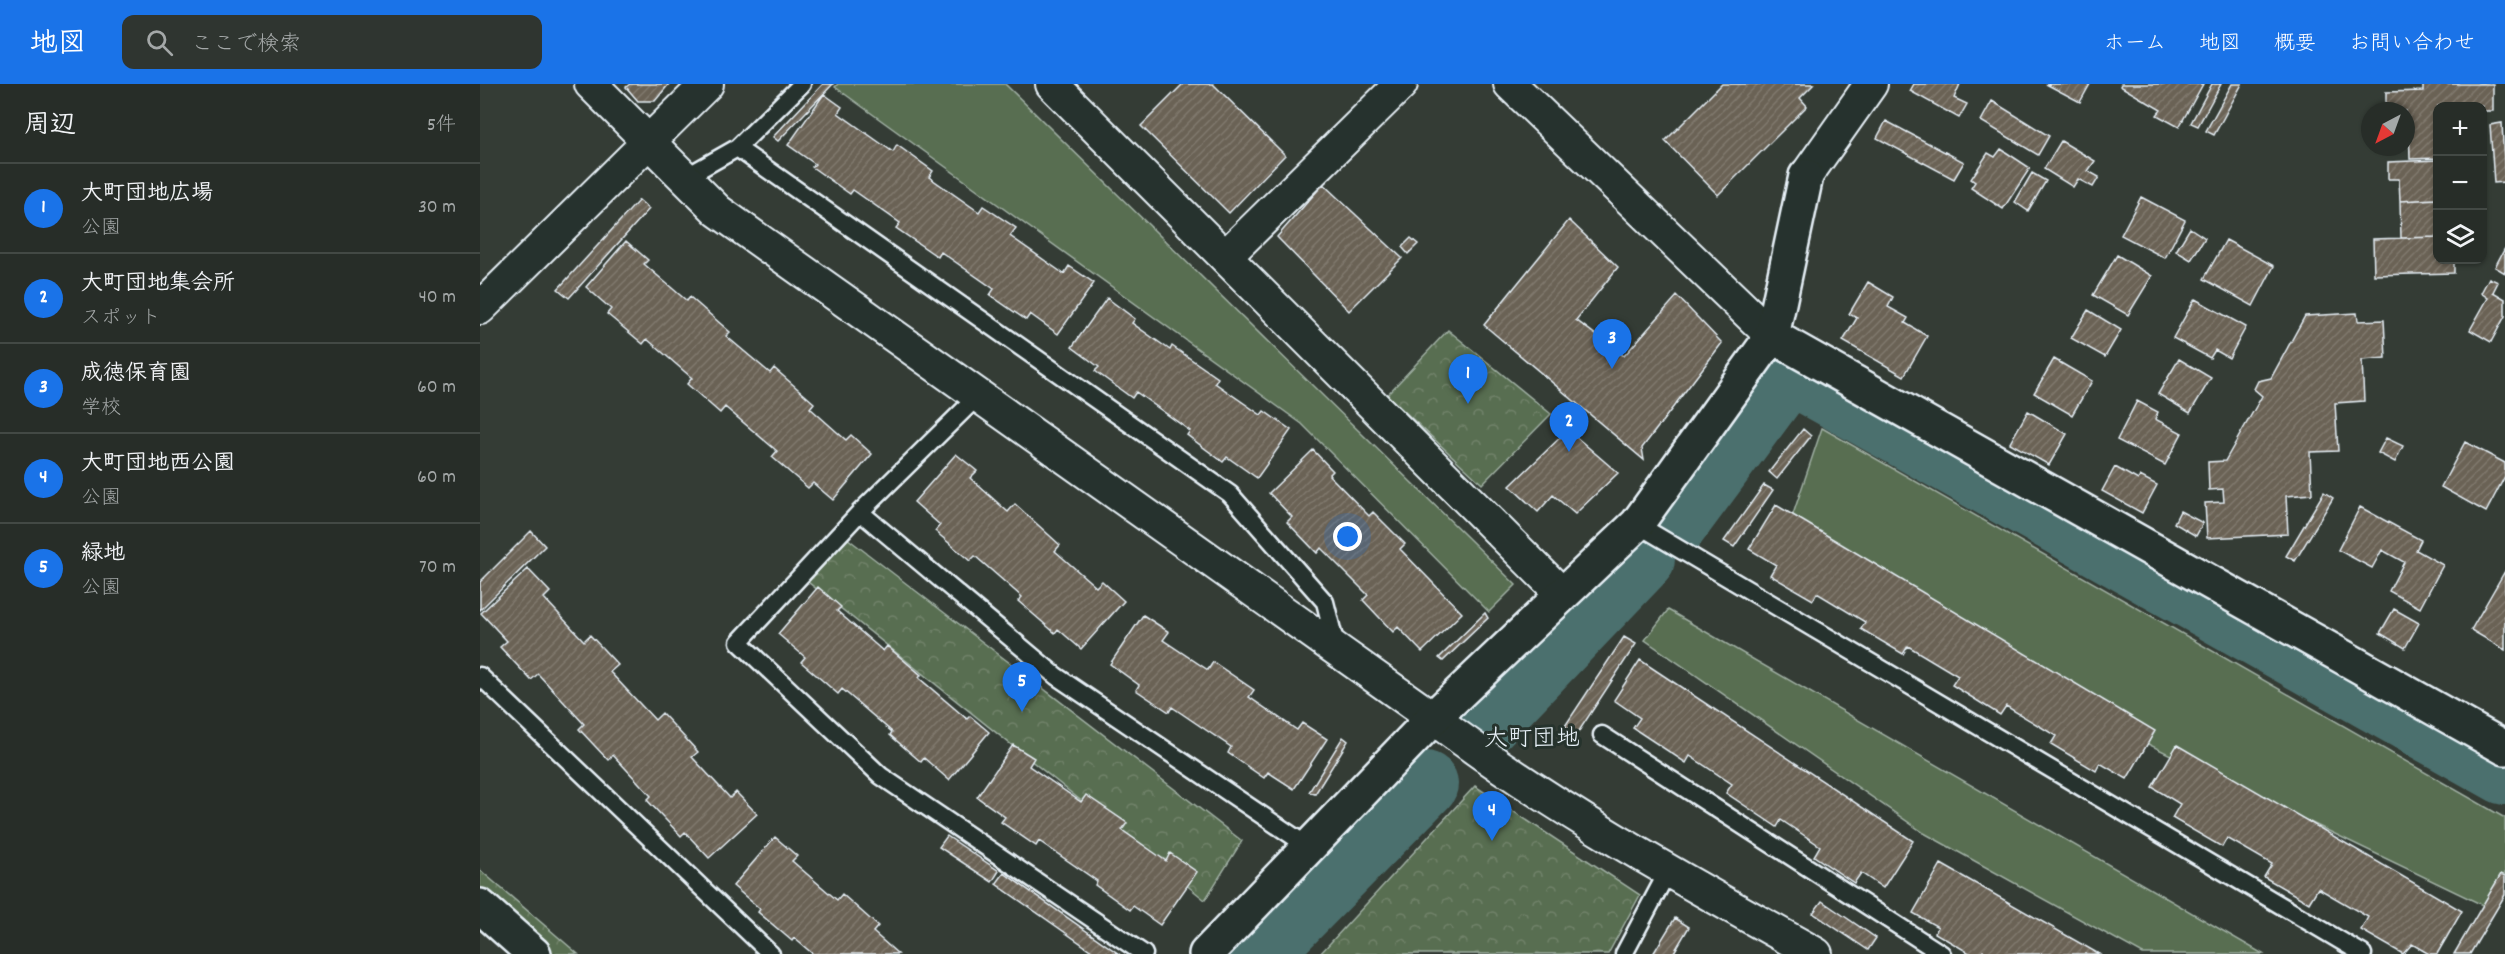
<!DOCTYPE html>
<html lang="ja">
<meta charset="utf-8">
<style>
body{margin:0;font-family:Dekko,"Klee One",sans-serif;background:#2f3530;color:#f1f3f6}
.controls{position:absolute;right:18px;top:18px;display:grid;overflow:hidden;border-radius:12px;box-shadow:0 2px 4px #0004}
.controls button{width:54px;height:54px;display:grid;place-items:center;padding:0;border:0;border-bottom:2px solid #434945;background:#272d28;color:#f1f3f6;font:30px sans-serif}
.compass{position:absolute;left:1881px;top:18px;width:54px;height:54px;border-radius:50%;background:#272d28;box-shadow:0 2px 4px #0004;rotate:221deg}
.you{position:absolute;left:868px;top:453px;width:21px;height:21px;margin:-15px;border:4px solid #fff;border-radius:50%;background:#1a73e8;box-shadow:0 0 0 9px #1a73e833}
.badge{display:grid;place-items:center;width:39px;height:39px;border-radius:50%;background:#1a73e8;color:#fff;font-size:20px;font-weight:700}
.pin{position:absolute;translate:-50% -50px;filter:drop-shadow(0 2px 3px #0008)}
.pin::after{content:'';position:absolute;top:32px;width:21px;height:18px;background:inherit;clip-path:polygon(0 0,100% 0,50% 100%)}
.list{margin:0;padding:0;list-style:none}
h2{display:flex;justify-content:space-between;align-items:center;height:78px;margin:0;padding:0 24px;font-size:26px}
h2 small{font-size:20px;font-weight:400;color:#a4a8a8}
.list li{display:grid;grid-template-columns:39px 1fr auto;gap:18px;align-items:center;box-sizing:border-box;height:90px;padding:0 24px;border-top:2px solid #434945}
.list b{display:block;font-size:22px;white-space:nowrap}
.list p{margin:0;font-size:20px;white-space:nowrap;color:#a4a8a8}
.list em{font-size:20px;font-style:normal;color:#a4a8a8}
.icon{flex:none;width:33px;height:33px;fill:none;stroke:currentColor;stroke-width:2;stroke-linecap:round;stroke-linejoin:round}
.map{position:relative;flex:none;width:2025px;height:870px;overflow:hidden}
header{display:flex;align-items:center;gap:36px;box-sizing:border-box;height:84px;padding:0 30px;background:#1a73e8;color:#fff}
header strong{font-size:28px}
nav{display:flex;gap:33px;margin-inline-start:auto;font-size:21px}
.search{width:420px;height:54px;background:#2f3530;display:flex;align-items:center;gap:15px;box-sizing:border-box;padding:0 21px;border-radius:12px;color:#a4a8a8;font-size:22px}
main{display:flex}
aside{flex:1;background:#272d28}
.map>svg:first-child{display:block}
.grass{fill:#596e51;stroke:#a0b0a4;stroke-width:1.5}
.park{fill:url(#park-crowns);stroke:#a0b0a4;stroke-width:1.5}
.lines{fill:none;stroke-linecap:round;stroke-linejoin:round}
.river{stroke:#4b706e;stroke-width:66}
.building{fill:url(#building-hatch);stroke:#e8f1f8;stroke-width:1.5}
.service-casing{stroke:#e8f1f8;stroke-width:21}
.minor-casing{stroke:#e8f1f8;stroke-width:36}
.tertiary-casing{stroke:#e8f1f8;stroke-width:38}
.motorway-casing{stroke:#e8f1f8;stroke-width:38}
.service{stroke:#26332d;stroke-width:16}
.minor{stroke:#26332d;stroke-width:32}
.tertiary{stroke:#26332d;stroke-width:33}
.motorway{stroke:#26332d;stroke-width:33}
.labels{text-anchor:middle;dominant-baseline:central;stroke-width:6;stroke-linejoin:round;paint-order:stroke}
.quarter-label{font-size:24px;fill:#e8f1f8;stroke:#26332d}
</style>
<header>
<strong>地図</strong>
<div class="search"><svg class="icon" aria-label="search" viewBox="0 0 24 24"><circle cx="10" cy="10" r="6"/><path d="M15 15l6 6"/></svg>ここで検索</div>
<nav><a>ホーム</a><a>地図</a><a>概要</a><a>お問い合わせ</a></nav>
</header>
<main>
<aside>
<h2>周辺<small>5件</small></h2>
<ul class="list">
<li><span class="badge">1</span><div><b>大町団地広場</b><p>公園</p></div><em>30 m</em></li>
<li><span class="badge">2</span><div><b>大町団地集会所</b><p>スポット</p></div><em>40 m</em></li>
<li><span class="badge">3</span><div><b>成徳保育園</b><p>学校</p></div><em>60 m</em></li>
<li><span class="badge">4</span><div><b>大町団地西公園</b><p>公園</p></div><em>60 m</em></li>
<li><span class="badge">5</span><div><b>緑地</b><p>公園</p></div><em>70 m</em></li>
</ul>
</aside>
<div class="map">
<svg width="2025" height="870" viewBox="0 0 2025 870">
<defs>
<pattern id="park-crowns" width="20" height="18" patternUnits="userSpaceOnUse" patternTransform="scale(1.5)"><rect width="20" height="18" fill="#596e51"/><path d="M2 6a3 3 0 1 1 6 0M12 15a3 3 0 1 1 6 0" fill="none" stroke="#71836b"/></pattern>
<pattern id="building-hatch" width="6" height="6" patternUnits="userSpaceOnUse" patternTransform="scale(1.5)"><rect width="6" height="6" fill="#6b6255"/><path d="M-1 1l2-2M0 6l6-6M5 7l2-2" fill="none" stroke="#80796e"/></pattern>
</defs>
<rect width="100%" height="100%" fill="#343c35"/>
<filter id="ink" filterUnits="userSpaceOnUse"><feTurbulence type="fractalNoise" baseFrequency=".0167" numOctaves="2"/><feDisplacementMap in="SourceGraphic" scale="12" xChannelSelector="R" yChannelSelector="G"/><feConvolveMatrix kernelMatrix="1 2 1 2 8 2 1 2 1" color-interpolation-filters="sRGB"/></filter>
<g filter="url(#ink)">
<path class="grass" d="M358 0H525L1036 501 1009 528 822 340 355 3Z
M1342 344 2025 734V808L2015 827 1296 481Z
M1188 526 1783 870H1663L1444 749 1165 556Z"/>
<path class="park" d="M968 246 1071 330 1002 400 907 311Z
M363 451 762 757 725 816 328 498Z
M995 702 1160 811 1128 870H840Z
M0 786 98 870H71L0 810Z"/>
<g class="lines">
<path class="river" d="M1194 441 1309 286 2025 688
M1006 638 1162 475
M778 870 945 700"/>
</g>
<path class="building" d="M150 0H189L175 17H158L146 3Z
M343 0H353L298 57 293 53Z
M703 0H733L805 71 749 129 661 42Z
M1242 0H1334L1320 14 1327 22 1238 111 1185 57Z
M1434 0H1480L1474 14 1487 20 1479 34 1430 7Z
M1566 0H1610L1600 18Z
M1641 0H1723L1699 43 1677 31 1681 26 1640 2Z
M1732 0H1741L1718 42 1711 39Z
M1752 0H1762L1734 51 1726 47Z
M1943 0H2013V27H2002V22H1958V74L1930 75 1929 38H1926V27H1906V8L1943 7Z
M344 10 362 23 358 29 413 68 417 61 453 87 449 93 499 128 503 122 536 144 530 152 584 190 589 182 614 199 578 250 550 230 546 236 510 211 514 205 461 168 458 173 416 144 420 139 373 106 370 110 332 83 335 80 308 61Z
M1512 17 1569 52 1558 71 1501 37Z
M1406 37 1484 78 1474 95 1397 54Z
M2022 39 2025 98 2014 99 2010 41Z
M1581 57 1615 77 1608 87 1619 93 1613 103 1598 95 1593 103 1564 85Z
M1521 65 1550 84 1523 125 1491 104 1495 98 1491 95 1508 69 1515 73Z
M1958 76V115L1920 117 1919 95H1908V78Z
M1552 89 1566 97 1548 127 1535 118Z
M843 100 922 174 869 227 797 153Z
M1661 113 1705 136 1685 174 1641 151Z
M1955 115H1958V153L1921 154 1920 117Z
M159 116 169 125 89 214 78 205Z
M1089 136 1138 183 1096 236 1144 272 1197 212 1242 259 1162 364 1164 376 1004 241Z
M1710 144 1725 154 1711 176 1696 167Z
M1958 153V176H1974V189L1894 191 1893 155Z
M931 154 938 160 928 170 922 163Z
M1746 156 1794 182 1773 222 1724 195Z
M146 157 168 176 164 180 207 217 210 213 250 248 246 252 290 289 294 284 334 319 330 324 366 356 371 351 392 370 353 416 333 399 328 404 292 373 297 367 245 323 240 329 207 300 212 294 167 255 163 260 127 230 131 225 106 203Z
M2025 164V189L2015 183Z
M1637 171 1672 192 1648 231 1613 211Z
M2009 194 2018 198 2013 208 2025 215V232L2011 258 1990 246 2008 214 2001 209Z
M1388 198 1413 213 1408 223 1428 234 1425 239 1447 252 1424 292 1363 257 1377 234 1369 230Z
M627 214 655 235 652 239 690 266 692 262 738 294 735 299 781 331 784 327 811 346 777 394 747 373 743 378 707 351 710 347 656 308 652 314 615 287 619 283 592 263Z
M1715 215 1766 243 1749 274 1735 266 1730 274 1693 254Z
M1608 226 1641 246 1625 273 1591 254Z
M1877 229 1878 237 1904 236 1906 274 1882 276 1884 317 1855 319 1858 367 1830 368 1832 410 1806 412 1808 450 1727 454 1725 419 1744 418 1743 405 1729 406 1728 378 1745 377 1782 312 1774 305 1778 297 1791 294 1825 232Z
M1574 275 1612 297 1592 331 1554 309Z
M1699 275 1731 294 1710 329 1678 310Z
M1657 317 1678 328 1675 335 1702 349 1685 381 1637 356Z
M1548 327 1587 350 1569 381 1530 359Z
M1323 345 1331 352 1297 395 1289 388Z
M1088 346 1138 389 1095 430 1073 411 1058 428 1030 402Z
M1906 354 1923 362 1915 378 1898 369Z
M1985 358 2025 379V392L2006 428 1961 403Z
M833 366 853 387 849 391 889 432 893 428 925 460 920 465 982 529 942 568 918 543 913 548 883 516 888 511 841 464 837 469 807 438 812 433 789 409Z
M476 370 497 387 490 394 528 428 535 420 580 461 575 467 616 503 622 497 644 517 601 565 578 545 575 549 538 517 542 513 495 472 490 477 455 447 460 441 434 418Z
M1635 383 1658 396 1660 392 1677 401 1662 429 1622 407Z
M1284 401 1293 406 1254 463 1244 457Z
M1844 408 1853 414 1815 477 1806 472Z
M1296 421 1675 647 1647 695 1620 679 1616 687 1571 660 1576 652 1526 622 1520 631 1472 601 1478 592 1428 562 1423 570 1381 545 1385 538 1337 509 1333 516 1290 491 1296 481 1269 465Z
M1880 423 1941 456 1936 466 1963 481 1940 524 1909 507 1924 478 1902 466 1892 484 1858 466Z
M1700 427 1723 439 1716 452 1694 439Z
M51 447 65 462 0 526V498Z
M48 485 70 508 64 514 104 557 110 551 138 581 130 588 175 636 182 629 218 668 212 673 250 714 256 708 277 730 229 774 205 748 201 752 167 716 171 712 133 671 128 676 99 645 104 640 58 590 51 596 20 563 27 557 1 529Z
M2025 487V566L1991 546Z
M338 503 361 523 357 527 403 567 407 562 441 591 439 594 487 635 490 632 509 648 469 696 444 674 441 678 410 651 412 648 362 605 358 610 321 578 325 573 298 550Z
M1914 525 1939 539 1925 564 1900 549Z
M1005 529 1008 534 963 577 959 574Z
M663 531 689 548 683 556 728 586 733 578 774 606 769 613 817 646 822 639 847 655 814 705 788 688 784 694 748 669 751 663 692 623 689 628 656 606 659 601 630 580Z
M1144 553 1156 560 1097 650 1085 642Z
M1160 576 1433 757 1403 804 1381 789 1374 799 1334 772 1340 762 1301 736 1297 743 1246 709 1252 700 1210 672 1206 679 1153 644 1160 634 1134 616Z
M863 653 868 657 835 710 829 708Z
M533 661 554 674 549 682 601 718 606 711 647 739 642 746 686 777 690 769 717 788 680 841 653 822 650 826 615 801 617 797 559 757 556 762 521 738 525 733 497 713Z
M1697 661 1982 827 1957 870H1949L1932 860 1923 870 1881 846 1888 833 1838 804 1829 819 1784 793 1792 780 1747 754 1742 763 1692 734 1700 720 1672 703Z
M467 752 519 787 512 798 459 763Z
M295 753 317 772 312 777 357 816 362 810 398 842 393 848 418 870H333L314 854 312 857 278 828 280 825 253 802Z
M1461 780 1619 870H1509L1503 867 1501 870H1491L1455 849 1458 843 1433 829Z
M524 789 639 870H616L516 800Z
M2021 790 2025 792V811L1990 870H1974Z
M1342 817 1396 854 1388 866 1333 829Z
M1195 834 1209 843 1193 870H1173Z"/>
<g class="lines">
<g class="service-casing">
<path id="service" d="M257 64 322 0
M204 94 257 64 750 410 845 518 856 562
M498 312 380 428 259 558 401 692 664 870
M380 428 576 592 829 763
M1157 440 1883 870
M0 592 291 870
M1122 651 1462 870
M1144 870 1188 787"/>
</g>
<g class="minor-casing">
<path id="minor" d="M111 0 238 127 953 634C1072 724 1205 797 1336 870
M572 0 1082 510
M1030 0 1292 252
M1326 92 1391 0
M745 173 921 0
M0 224 227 0"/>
</g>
<g class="tertiary-casing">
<path id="tertiary" d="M1292 252 2025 664
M726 870 953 634 1157 440 1292 252 1326 92"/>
</g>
<g class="motorway-casing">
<path id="motorway" d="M0 822 54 870"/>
</g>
<use href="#service" class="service"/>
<use href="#minor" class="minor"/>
<use href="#tertiary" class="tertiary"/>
<use href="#motorway" class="motorway"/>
</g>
</g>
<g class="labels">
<g class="quarter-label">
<text x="1052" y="656">大町団地</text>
</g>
</g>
</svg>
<div class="controls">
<button>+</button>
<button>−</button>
<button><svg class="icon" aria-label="layers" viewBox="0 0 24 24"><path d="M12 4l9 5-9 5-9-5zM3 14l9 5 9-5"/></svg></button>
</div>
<svg class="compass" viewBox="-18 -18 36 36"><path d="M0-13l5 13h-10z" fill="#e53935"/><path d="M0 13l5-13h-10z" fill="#a4a8a8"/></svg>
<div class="you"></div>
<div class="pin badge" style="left:988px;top:320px">1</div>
<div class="pin badge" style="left:1089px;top:368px">2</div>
<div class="pin badge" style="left:1132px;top:285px">3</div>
<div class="pin badge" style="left:1012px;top:757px">4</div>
<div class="pin badge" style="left:542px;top:628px">5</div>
</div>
</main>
